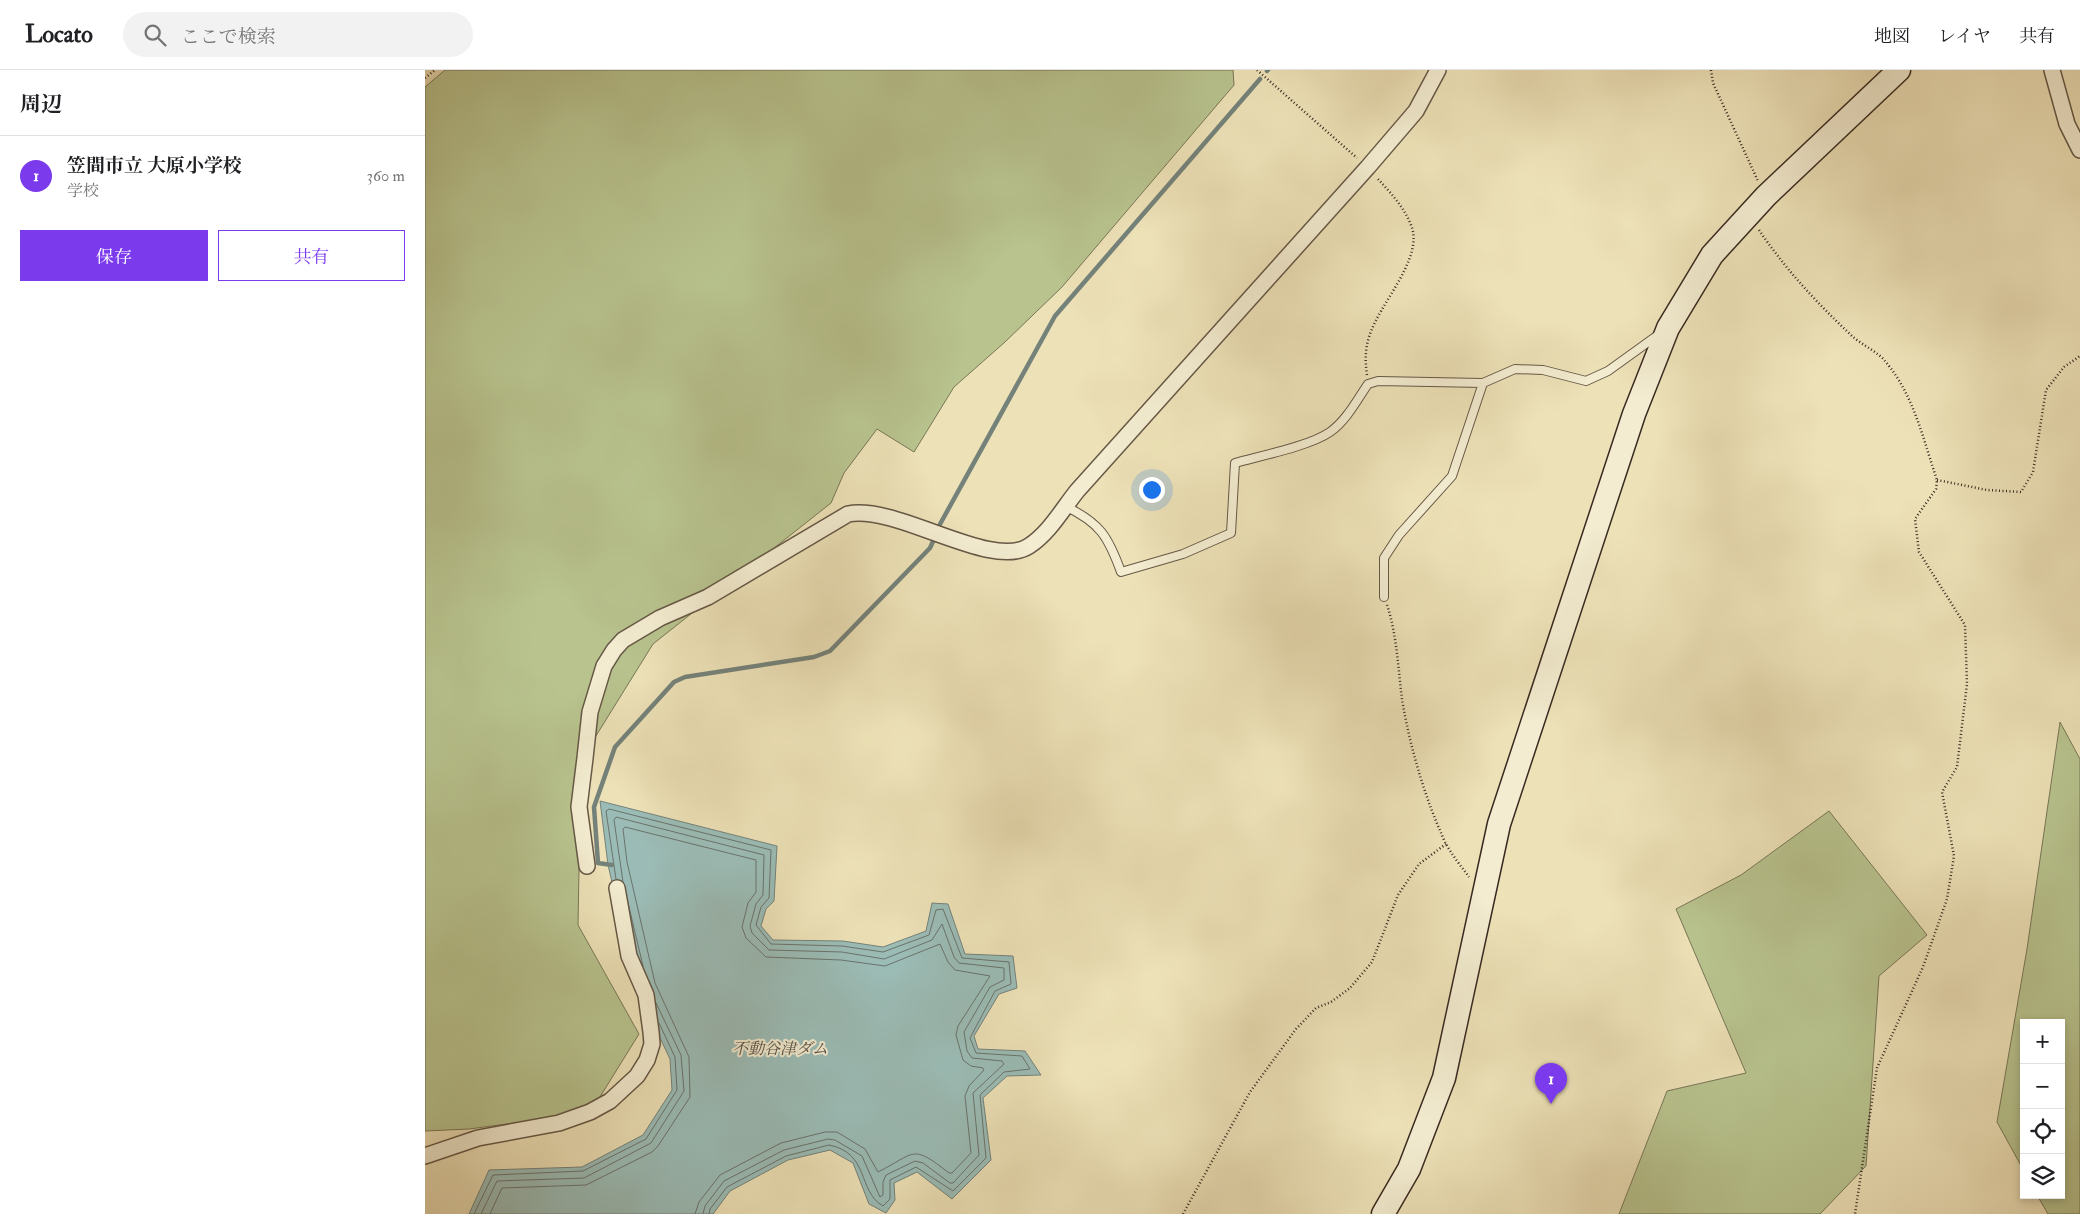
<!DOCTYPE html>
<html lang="ja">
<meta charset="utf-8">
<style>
body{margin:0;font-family:"IM FELL Double Pica","Noto Serif JP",serif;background:#f2f2f2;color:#202124}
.controls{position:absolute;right:15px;bottom:15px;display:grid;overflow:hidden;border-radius:0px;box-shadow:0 2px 8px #0003}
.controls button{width:45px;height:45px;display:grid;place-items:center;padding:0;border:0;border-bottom:1px solid #e0e0e0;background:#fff;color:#202124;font:25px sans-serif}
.you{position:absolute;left:726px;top:419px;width:18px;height:18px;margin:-12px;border:4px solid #fff;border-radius:50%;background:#1a73e8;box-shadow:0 0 0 8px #1a73e833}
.badge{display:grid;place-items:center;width:32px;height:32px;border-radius:50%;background:#7c3aed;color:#fff;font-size:16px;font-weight:700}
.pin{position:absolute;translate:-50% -41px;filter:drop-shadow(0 1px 2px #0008)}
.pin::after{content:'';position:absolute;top:26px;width:18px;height:15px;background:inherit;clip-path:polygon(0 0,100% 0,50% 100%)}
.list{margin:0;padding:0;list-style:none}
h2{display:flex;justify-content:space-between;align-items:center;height:65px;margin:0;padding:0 20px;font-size:21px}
h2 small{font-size:16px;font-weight:400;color:#757577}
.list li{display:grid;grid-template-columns:32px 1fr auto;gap:15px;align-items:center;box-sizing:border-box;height:80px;padding:0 20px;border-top:1px solid #e0e0e0}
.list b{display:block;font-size:19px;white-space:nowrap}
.list p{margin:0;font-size:16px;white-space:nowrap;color:#757577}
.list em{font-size:16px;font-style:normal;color:#757577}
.actions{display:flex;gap:10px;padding:15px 20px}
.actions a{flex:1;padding:11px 0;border:1px solid #7c3aed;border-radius:0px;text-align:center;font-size:18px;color:#7c3aed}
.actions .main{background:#7c3aed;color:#fff}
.icon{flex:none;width:28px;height:28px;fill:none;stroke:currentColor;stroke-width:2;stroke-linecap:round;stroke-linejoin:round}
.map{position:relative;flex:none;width:1655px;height:1144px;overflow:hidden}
header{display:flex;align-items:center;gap:30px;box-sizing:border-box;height:70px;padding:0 25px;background:#fff;border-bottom:1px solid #e0e0e0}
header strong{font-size:24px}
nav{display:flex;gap:28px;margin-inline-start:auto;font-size:18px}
.search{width:350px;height:45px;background:#f2f2f2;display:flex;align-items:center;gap:12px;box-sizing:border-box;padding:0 18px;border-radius:28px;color:#757577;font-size:19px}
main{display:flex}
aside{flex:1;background:#fff}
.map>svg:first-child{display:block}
.green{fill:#b8c38e;stroke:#787658}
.water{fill:#9bbcb6;stroke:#74827a}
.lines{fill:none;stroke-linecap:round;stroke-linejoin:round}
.shore{stroke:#6a736c;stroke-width:1}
.stream{stroke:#74827a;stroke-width:4.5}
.lane-casing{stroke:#665846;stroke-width:10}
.street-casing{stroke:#665846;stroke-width:18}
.secondary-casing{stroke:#392a21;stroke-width:25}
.path{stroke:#392a21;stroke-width:2.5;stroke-dasharray:1 2.5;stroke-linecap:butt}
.lane{stroke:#f3ecd0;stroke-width:8}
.street{stroke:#f3ecd0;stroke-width:15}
.secondary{stroke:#f3ecd0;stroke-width:22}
.labels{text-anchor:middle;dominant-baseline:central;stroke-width:4;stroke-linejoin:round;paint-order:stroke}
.water-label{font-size:16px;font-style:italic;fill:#524e46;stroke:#f3ecd0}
</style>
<header>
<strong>Locato</strong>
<div class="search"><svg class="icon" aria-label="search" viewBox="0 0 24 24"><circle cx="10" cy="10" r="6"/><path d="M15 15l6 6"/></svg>ここで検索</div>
<nav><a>地図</a><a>レイヤ</a><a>共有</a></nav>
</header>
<main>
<aside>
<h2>周辺<small></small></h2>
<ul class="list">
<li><span class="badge">1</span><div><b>笠間市立 大原小学校</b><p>学校</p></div><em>360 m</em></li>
</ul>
<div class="actions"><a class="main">保存</a><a>共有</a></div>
</aside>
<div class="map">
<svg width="1655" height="1144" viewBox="0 0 1655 1144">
<rect width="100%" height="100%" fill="#ede1b7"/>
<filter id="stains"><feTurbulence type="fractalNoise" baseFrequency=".004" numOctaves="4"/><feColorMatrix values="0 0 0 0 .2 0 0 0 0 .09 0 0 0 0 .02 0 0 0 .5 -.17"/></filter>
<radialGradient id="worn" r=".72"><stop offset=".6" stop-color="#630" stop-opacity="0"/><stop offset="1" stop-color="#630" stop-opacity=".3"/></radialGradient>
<path class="green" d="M20 0H808L809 15 637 217 580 272 529 317 489 382 452 359 419 403 406 433 228 574 156 690 153 855 214 964 165 1043 44 1059 0 1061V17Z
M1635 652 1655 689V1144H1623L1612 1125H1636V953H1599V1101L1572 1052 1602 879Z
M1404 741 1502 865 1454 906 1441 1096 1395 1144H1194L1242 1021 1321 1003 1251 839 1316 805Z"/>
<path class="water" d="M175 731 352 776 349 831 341 839 336 856 348 870 418 871 458 877 501 861 507 833 523 834 540 884 588 886 592 918 574 924 549 966 553 979 600 981 616 1005 582 1006 558 1028 566 1090 527 1129 492 1102 469 1113 470 1130 461 1143 444 1134 428 1093 405 1080 363 1090 305 1121 288 1144H44L64 1100 157 1097 218 1065 247 1020 245 989 212 919 183 795Z"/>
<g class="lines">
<path class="shore" d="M191 809 181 741 184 739 346 780 344 828 336 837 331 855 346 874 417 876 458 882 504 865 511 840 518 839 537 888 584 892 586 914 570 921 545 968 551 983 597 986 605 999 579 1002 555 1025 561 1088 528 1121 491 1097 465 1110V1129L458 1136C432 1121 445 1083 404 1075L361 1086 302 1117 285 1139 284 1144
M198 812 189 750 191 747 339 785 338 825 331 834 325 856 327 863 344 880 417 882 459 889 507 870 517 854 529 887 534 893 579 898V910L565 917 539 962 542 981 547 988 577 991 579 994 548 1023 554 1085 528 1113H525L498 1093 490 1091 461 1105 458 1112V1125L455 1127 437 1086 410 1070 403 1069 359 1080 299 1111 280 1136 278 1144
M204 837 218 896
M49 1144 68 1105 158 1101 221 1069 252 1020 250 987 234 953
M56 1144 72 1111 159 1108 226 1073 259 1021 256 985 231 933
M65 1144 77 1118 161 1115 227 1082 233 1076 265 1027 264 987 230 913 202 792 198 759 200 757 331 790V822L323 833 317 857 321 868 341 887 416 890 460 896 515 874 523 892 530 900 565 906 533 956 531 965 538 990 546 996 558 998 559 1000 544 1016 540 1026 546 1083 527 1103H524C486 1073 491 1083 453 1102L440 1079 412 1062H400L356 1073 295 1105 274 1132 270 1144"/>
<path class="stream" d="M842 1 843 0
M514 456 630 246 835 9
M187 795 173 793 169 737 190 677 249 612 260 607 389 587 405 581 505 478 510 467"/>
<g class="lane-casing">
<path id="lane" d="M640 436C675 453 683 466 696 502L758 484 806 463 810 393C835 386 885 376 905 362 921 351 932 330 943 314L953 311 1058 313 1090 299 1118 300 1161 311 1183 301 1233 265
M959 527V488L974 465 1027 406 1058 313"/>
</g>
<g class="street-casing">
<path id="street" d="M1627 0 1642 54 1655 80
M162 796 154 737 160 688 165 642 179 596 189 580 198 570 235 548 283 527 423 444C472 434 566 501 604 476 624 463 637 440 652 421L943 97 991 41 1013 0
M0 1086 53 1068 134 1053 165 1042 185 1031 212 1006 222 990 227 974 226 962 221 925 204 886 192 818"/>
</g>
<g class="secondary-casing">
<path id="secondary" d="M958 1144 984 1099 1019 1008 1074 754 1209 344 1243 258 1287 185 1341 126 1474 0"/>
</g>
<path class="path" d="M832 0 932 88
M1286 0 1288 13 1333 111
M0 8 10 0
M1334 160C1361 200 1392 233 1427 266 1437 275 1453 282 1460 291 1489 325 1498 369 1512 410L1511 419 1490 449 1494 482 1540 555 1542 614 1532 697 1517 722 1529 786 1522 829 1498 897 1452 998 1430 1144
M942 305C940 291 940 280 944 267 953 235 1000 188 986 155 979 137 965 122 952 108
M1512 410 1562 420 1596 422 1608 402 1621 320 1639 297 1655 286
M962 535C972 565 973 598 977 629 985 678 1000 728 1020 772 1026 784 1036 796 1044 807
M758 1144 825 1022 871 959 891 938 906 932 925 918 947 892 973 825 994 794 1021 774"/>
<use href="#lane" class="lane"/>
<use href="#street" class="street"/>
<use href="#secondary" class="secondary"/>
</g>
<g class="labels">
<g class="water-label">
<text x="355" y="979">不動谷津ダム</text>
</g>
</g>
<rect width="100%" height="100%" filter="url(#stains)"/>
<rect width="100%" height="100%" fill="url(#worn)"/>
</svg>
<div class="controls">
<button>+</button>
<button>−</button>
<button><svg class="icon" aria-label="locate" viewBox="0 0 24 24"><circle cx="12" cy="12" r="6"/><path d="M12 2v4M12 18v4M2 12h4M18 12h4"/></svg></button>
<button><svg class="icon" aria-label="layers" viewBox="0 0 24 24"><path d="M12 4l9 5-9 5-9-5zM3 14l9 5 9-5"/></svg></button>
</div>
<div class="you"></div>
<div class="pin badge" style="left:1126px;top:1034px">1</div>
</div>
</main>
